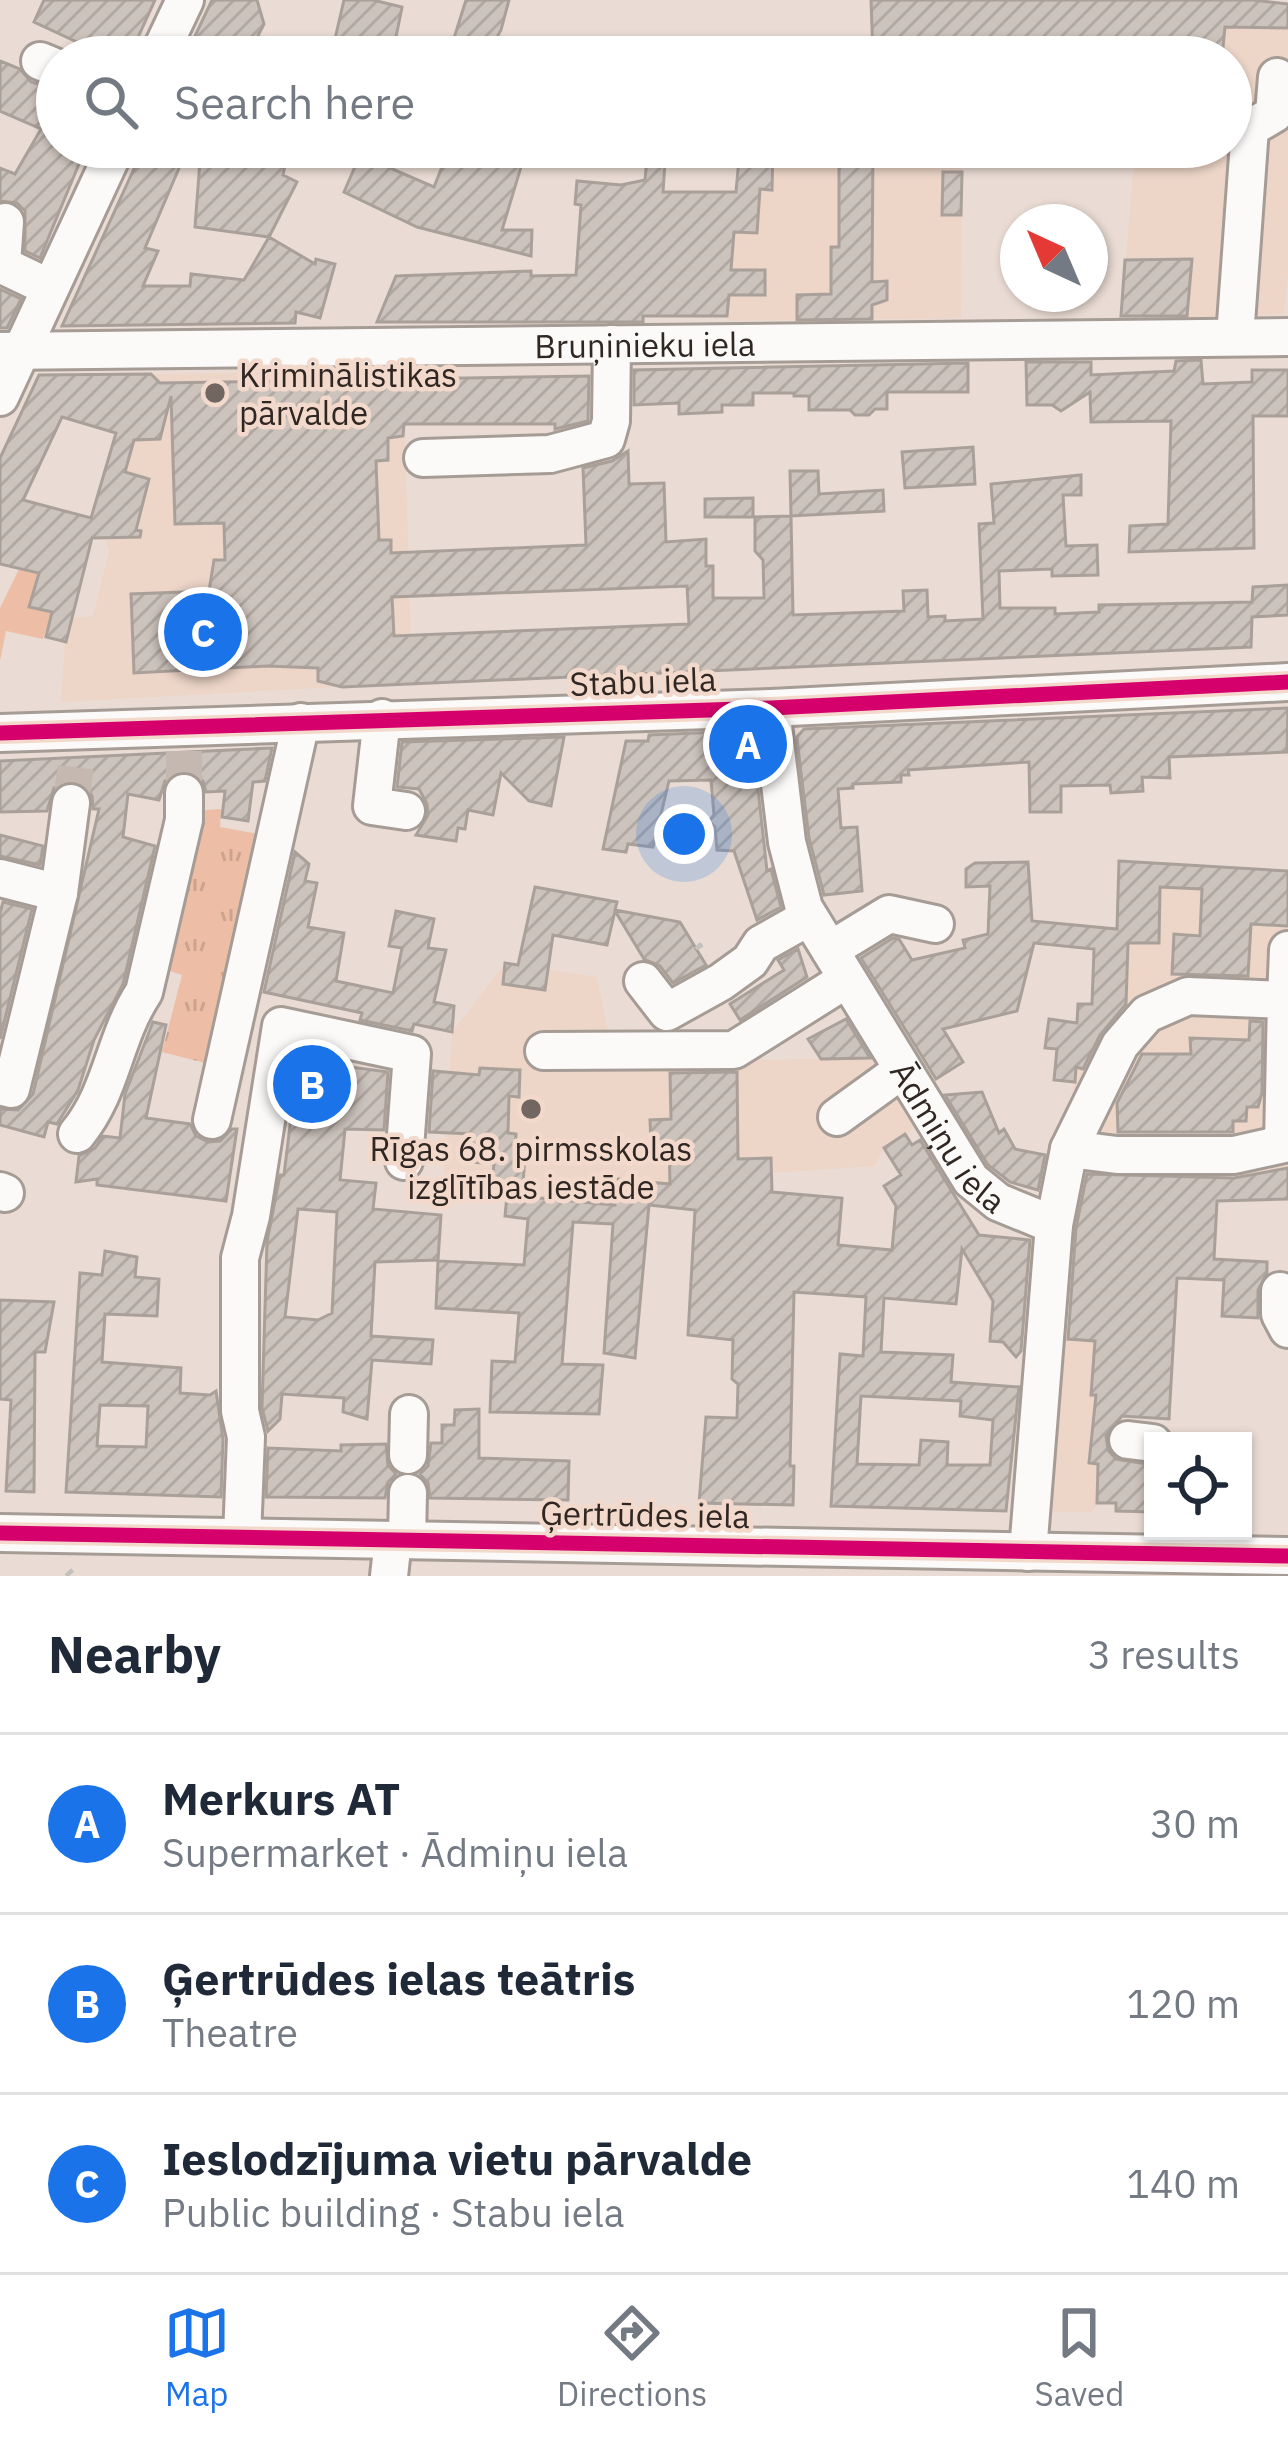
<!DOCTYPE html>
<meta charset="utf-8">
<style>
body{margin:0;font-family:"IBM Plex Sans",sans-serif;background:#f2f2f3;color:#1f2937}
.controls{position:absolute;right:36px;bottom:36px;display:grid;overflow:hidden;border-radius:0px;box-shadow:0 3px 9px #0004}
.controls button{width:108px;height:108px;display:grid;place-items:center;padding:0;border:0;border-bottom:3px solid #e0e1e3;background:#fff;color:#1f2937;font:60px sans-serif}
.compass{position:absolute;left:1000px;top:204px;width:108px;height:108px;border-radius:50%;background:#fff;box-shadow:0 3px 9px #0004;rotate:316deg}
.you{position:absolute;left:684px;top:834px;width:42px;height:42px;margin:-30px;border:9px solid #fff;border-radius:50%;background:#1a73e8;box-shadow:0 0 0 18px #1a73e833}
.badge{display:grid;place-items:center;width:78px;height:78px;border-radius:50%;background:#1a73e8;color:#fff;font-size:39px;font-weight:700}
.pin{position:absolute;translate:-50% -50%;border:6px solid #fff;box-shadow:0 3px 12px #0006}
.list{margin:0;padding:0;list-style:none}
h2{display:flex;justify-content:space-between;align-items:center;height:156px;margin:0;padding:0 48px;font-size:51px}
h2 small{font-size:39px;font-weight:400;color:#747a83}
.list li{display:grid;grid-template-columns:78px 1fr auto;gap:36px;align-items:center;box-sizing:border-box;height:180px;padding:0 48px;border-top:3px solid #e0e1e3}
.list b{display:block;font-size:45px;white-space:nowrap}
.list p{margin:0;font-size:39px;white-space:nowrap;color:#747a83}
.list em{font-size:39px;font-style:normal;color:#747a83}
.icon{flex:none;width:66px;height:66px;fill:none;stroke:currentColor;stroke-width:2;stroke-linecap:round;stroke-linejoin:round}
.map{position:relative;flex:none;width:1288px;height:1576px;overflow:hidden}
.search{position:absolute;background:#fff;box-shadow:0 3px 9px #0004;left:36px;right:36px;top:36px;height:132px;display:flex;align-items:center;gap:30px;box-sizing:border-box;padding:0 42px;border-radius:66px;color:#747a83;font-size:45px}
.sheet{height:696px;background:#fff}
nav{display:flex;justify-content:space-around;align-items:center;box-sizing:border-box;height:168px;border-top:3px solid #e0e1e3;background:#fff;font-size:33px;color:#747a83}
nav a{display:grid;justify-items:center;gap:6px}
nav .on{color:#1a73e8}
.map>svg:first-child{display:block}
.built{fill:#edd5c8}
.grass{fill:url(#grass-tufts)}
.green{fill:#edbea5}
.building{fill:url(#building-hatch);stroke:#aaa09a;stroke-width:3;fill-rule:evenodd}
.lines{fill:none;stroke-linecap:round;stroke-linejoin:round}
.minor-tunnel{stroke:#c5b8b0;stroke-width:36;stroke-dasharray:36 18;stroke-linecap:butt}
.minor-casing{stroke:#a69c96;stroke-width:42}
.path{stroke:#c4c0bd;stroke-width:4.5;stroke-dasharray:9 9;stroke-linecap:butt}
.minor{stroke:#fcfaf9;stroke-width:36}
.cycleway-casing{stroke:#f2d9cc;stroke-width:22}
.cycleway{stroke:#d6006c;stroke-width:15}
.poi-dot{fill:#716660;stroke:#f2d9cc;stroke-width:4.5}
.labels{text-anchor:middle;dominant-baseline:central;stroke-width:9;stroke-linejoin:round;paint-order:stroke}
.street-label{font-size:33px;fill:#302722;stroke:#f2d9cc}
.poi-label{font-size:33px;fill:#302722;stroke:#f2d9cc;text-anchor:start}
</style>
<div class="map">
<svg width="1288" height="1576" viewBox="0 0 1288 1576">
<defs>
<pattern id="grass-tufts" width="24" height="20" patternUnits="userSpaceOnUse" patternTransform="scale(3)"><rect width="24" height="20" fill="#edbea5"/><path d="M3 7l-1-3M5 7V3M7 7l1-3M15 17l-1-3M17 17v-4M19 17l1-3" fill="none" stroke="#cca38e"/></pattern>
<pattern id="building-hatch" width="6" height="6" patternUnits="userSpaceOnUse" patternTransform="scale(3)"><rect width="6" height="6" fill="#cdc3bd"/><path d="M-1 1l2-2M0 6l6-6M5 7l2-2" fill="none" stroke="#b0a8a2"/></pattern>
</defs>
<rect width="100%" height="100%" fill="#eadcd4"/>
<path class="built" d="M871 0 1227 27 1288 28V271L1284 314 1121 320 1135 147H1231V57H1145V47L964 38 963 57H873Z
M740 147H962L961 318 727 321Z
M403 371 412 683 61 702 65 641 72 618 93 616 109 551 105 538 152 374Z
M1119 861 1288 871V1199L1133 1202 1122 1416 1115 1462 1116 1504 1099 1503 1092 1512H1047L1057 1157 1075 1082 1078 1050 1118 928Z
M505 963 597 977 610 1040 670 1061 872 1058 914 1129 884 1148 875 1166 771 1173 724 1189 617 1179 615 1206 443 1189 452 1032Z"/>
<path class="grass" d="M221 809 220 827 253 833 268 842 209 1064 162 1052 182 975 158 967 191 811Z"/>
<path class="green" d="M21 565 39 573 29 606 52 612 43 639 6 631 0 661V608Z"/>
<path class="building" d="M44 0H155L129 57H76L72 52 81 44 34 22Z
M212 0H257L264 24 247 57H185Z
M344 0H373L402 7 392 57H375L334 43Z
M466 0H509L501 30 492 46 508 50 507 57H448Z
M871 0H1253L1288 4V28L1225 27 1222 57H1145L1146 47 963 38V57H873Z
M0 61 20 69 31 82 57 90V147H86L40 258 25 251V211L17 203 0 201V168L15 174 41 129 0 111Z
M144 147H188L145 248 158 251 143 286H190L191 274 244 280 269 237 315 264 316 259 335 264 320 318 296 312 295 323 62 326Z
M201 147H289L283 175 297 182 269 237 195 227Z
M450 147H527L502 230H532L531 256 417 227 344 192 360 155 434 187Z
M648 147H666L663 192H736L740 147H773L772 190 760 189 757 233 734 232 731 270H765V295H729L727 316H643V322H377L396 276 531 271V276L576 275 581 205 575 204 577 181 621 185 645 180Z
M839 147H873L872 282 887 281V300L872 305V319L797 320V295L831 294V247H839Z
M943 172H962L961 215H942Z
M1192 259 1187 316H1121L1125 260Z
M0 289 21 299 7 328H0Z
M1201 360 1203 384 1252 382V370H1288V416H1253L1254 548 1129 552 1130 526 1168 524 1171 421 1091 422 1090 392 1061 411 1052 405H1027L1026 362H1091V375L1174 371 1176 361Z
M968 363V392H887V409H875L869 415H855L850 410H809V396H794V393H753V405H722V412L679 414V403L634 405V370Z
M151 374 160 383 589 376 588 421 555 429V424H404L403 436 388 438V460L376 461 379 540H391V553L586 545 583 468 612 461 628 451 629 484 664 483 666 542 706 539V566H713V598H764L763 560 755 551V517L791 516 793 615 904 611 903 591 927 590 928 617 945 616V621L983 619 979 524 994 523 991 484 1081 475V495H1063L1066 546 1097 545 1098 575 1052 576V569L999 571 1000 608H1055V614L1099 612V605L1252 602 1253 587 1288 585V615L1252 617 1251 647 342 687 318 681V668L267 666 134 673 131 594 209 591 214 560H225L224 523 175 524 171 396 160 439 134 440 125 472 149 479 136 530 141 531 140 537 92 538 66 642 46 637 52 612 29 607 39 573 0 564V458L39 375ZM62 417 116 433 91 518 23 500ZM687 586 689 624 394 636 392 597Z
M973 447 975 484 905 488 902 452Z
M790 471H818L819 494 883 490 884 511 791 516Z
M753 498V517H705V499Z
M1288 708 1287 752 1169 757 1170 778 1142 777 1143 791 1111 793 1110 785 1061 786V812H1030L1029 762 908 770 909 775H901V782L853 784V788L838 789 841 828 857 827 862 891 824 895 809 838 798 748 797 737 804 729Z
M746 731 752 735 767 871 771 869 781 907 757 920 734 851 717 850 715 827 709 821 714 815 711 780 669 781 653 847 628 844 626 852 603 849 626 741H648L649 735Z
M564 737 551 806 529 801 501 773 493 815 468 810 465 829 458 828 456 841 416 835 428 815 427 804 419 789 397 787 402 742Z
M272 748 265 781 253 782 248 821 222 817 225 791 206 792 203 781 185 771 165 781 159 800 128 794 123 837 155 846 123 984 94 1040 78 1090 57 1124 48 1122 44 1137 0 1125V1109L18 1110 33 1094 99 809H93L92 796 86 786 73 781 54 788 47 811 0 812V761Z
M0 835 43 846 40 865 0 856Z
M295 852 309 864 305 881 317 883 308 927 344 933 336 981 393 993 402 948 389 946 396 911 434 919 428 948 446 950 434 1002 454 1006 452 1032 414 1024 412 1031 360 1020 362 1013 264 992Z
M1119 861 1288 871V926L1251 924 1248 976 1172 974 1174 934 1200 936 1202 889 1160 887 1159 943H1128L1126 1004 1100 1035 1083 1069 1076 1067 1075 1082 1054 1080 1057 1049 1045 1048 1049 1019 1077 1023 1078 1004H1092L1094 949 1034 943 1017 1011 943 1029 963 1062 936 1079 861 958 893 938 899 939 912 960 965 948 963 940 988 934 990 886 966 887V869L975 863 1028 862 1032 921 1117 929Z
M535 887 617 902 615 910 680 922 706 965 673 983 660 966 644 959 615 911 607 945 553 935 545 990 503 984 505 963 518 965Z
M3 902 32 909 0 1039V913Z
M798 949 807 977 740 1020 730 1004 784 970 778 960Z
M846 1019 870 1058 821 1059 808 1039Z
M1250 1021 1263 1022 1262 1093 1258 1107H1247L1246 1121H1233V1132H1118L1117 1103 1142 1054H1191L1190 1038 1249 1040Z
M153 1022 166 1025 146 1118 190 1124 196 1136 208 1142 220 1141 232 1129H237L226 1201 97 1185V1179L76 1182 79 1156 95 1148 103 1136 120 1138 125 1094Z
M298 1060 388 1072 384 1130 345 1129 340 1180 376 1183 373 1209 441 1215 438 1260 375 1262 371 1336 433 1340 431 1364 372 1360 367 1419 343 1412 344 1398 282 1394 280 1419 268 1431 262 1408 267 1242 280 1175H284ZM298 1209 337 1212 332 1313 318 1320 285 1317Z
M480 1068 520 1070 519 1097 509 1096 508 1133 516 1134 515 1154 525 1155 523 1184 492 1181 494 1164 471 1162 473 1134 429 1132 433 1071 479 1075Z
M737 1072 738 1159 771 1158 772 1192 842 1198 838 1245 892 1250 896 1206 884 1186 901 1175 884 1148 905 1134 912 1145 920 1140 979 1235 1030 1240 1021 1351 1016 1357 1003 1342 990 1341 993 1301 962 1249 956 1304 884 1298 881 1352 953 1355 951 1382 1019 1387 1006 1511 831 1506 840 1354 863 1356 866 1297 794 1292 790 1466H794L793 1505 699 1503 706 1417 737 1418 738 1384 732 1379 733 1340 688 1335 695 1210 649 1205 635 1358 604 1353 613 1224 573 1222 562 1364 603 1365 599 1414 490 1412 492 1361 515 1362 519 1313 436 1308 438 1261 524 1265 528 1219 505 1216 507 1195 615 1205 617 1179 670 1184 669 1143 651 1144 650 1120 671 1119 670 1073ZM861 1396 961 1401 960 1416 993 1420 990 1465H947L948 1442 921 1440 919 1465 857 1464Z
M982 1092 999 1133 1004 1129 1015 1149 1045 1155 1038 1190 1010 1182 988 1165 945 1095Z
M1288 1168V1199L1217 1201 1214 1259 1267 1262V1273L1258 1290V1318L1222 1316 1224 1280 1177 1278 1169 1419 1122 1416 1106 1436 1108 1450 1116 1459 1153 1465V1512L1116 1511V1503H1097L1098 1464 1089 1463 1096 1395H1091L1095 1341 1068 1339 1076 1228 1087 1174 1234 1178Z
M105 1251 137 1257 135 1277 159 1279 157 1316 105 1314 102 1362 181 1368 180 1393 210 1395 216 1391 223 1439 221 1497 66 1492 80 1273 102 1275ZM100 1405 148 1406 146 1447 97 1446Z
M0 1300 54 1302 45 1352H35L34 1492 6 1491 11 1400 0 1399Z
M479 1409V1458L569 1461 568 1500 430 1498 428 1483 420 1474 428 1466 431 1443H442V1425H454L455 1410Z
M386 1444 388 1465 396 1474 388 1482 385 1498 266 1497 268 1448 341 1451V1445Z"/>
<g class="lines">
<path class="minor-tunnel" d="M184 751V793
M71 803 77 756"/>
<g class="minor-casing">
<g id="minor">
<path d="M158 57 185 0"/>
<path d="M40 61 57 68"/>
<path d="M0 264 50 288"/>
<path d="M2 264 5 222"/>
<path d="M1235 337 1250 128 1274 114 1277 77"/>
<path id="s1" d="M0 351 1288 337"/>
<path d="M0 397 116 147"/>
<path d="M423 458 550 454 606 439 611 421 612 344"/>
<path id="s2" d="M771 708 787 842 804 908 971 1180 998 1202 1054 1225 1028 1552"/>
<path d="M382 718 372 806 406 811"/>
<path d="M0 733 771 708 1288 682"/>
<path d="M0 878 59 893"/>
<path d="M830 950 889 914 935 924"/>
<path d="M643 981 667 1012 721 982 750 961 761 944 809 917"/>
<path d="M1286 1000 1288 950"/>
<path d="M544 1051 734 1050 847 979"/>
<path d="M0 1086 11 1089 59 893 71 803"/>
<path d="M837 1117 902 1070"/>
<path d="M212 1120 301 722"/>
<path d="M77 1134C113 1090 113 1039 144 992L184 820V793"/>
<path d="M1069 1149 1117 1155H1234L1288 1143"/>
<path d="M0 1191 5 1193"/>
<path d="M1054 1225 1069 1149 1120 1045 1147 1014 1188 996 1286 1000 1283 1143"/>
<path d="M1280 1291V1314L1288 1329"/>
<path d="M1128 1440 1153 1443"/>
<path d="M408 1455 409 1414"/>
<path d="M0 1533 1288 1556"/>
<path d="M242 1537 246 1437 240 1411V1258L251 1216 281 1026 412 1054 404 1161"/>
<path d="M407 1540 408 1493"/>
<path d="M389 1576 393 1540"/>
</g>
</g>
<path class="path" d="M193 47 221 57
M696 949 700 945 706 956
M66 1576 79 1564"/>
<use href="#minor" class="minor"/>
<g class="cycleway-casing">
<path id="cycleway" d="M0 733 771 708 1288 682
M0 1533 1288 1556"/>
</g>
<use href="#cycleway" class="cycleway"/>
</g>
<g class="poi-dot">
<circle cx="215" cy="393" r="12"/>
<circle cx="531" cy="1109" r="12"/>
</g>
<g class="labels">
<g class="street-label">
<text stroke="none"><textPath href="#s1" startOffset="645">Bruņinieku iela</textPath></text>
<text transform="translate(643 681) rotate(-2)">Stabu iela</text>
<text stroke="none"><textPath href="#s2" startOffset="474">Ādmiņu iela</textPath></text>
<text transform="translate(645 1514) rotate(1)">Ģertrūdes iela</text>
</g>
<g class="poi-label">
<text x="239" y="374">Kriminālistikas<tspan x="239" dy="38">pārvalde</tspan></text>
<text x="531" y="1148" text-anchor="middle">Rīgas 68. pirmsskolas<tspan x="531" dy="38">izglītības iestāde</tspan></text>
</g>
</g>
</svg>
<div class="controls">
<button><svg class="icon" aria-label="locate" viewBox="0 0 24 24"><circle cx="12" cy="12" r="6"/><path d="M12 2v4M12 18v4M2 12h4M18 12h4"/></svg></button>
</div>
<svg class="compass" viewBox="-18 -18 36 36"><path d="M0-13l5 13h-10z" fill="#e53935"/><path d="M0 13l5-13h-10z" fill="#747a83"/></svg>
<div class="you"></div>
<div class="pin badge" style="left:748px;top:744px">A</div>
<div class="pin badge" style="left:312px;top:1084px">B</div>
<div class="pin badge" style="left:203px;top:632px">C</div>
<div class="search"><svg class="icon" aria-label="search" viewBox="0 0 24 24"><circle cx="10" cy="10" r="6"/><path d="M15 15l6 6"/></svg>Search here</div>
</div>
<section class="sheet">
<h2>Nearby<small>3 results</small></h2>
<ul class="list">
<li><span class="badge">A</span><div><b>Merkurs AT</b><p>Supermarket · Ādmiņu iela</p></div><em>30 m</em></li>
<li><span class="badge">B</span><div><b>Ģertrūdes ielas teātris</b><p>Theatre</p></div><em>120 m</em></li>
<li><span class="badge">C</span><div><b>Ieslodzījuma vietu pārvalde</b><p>Public building · Stabu iela</p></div><em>140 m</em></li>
</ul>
</section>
<nav>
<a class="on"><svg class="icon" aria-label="map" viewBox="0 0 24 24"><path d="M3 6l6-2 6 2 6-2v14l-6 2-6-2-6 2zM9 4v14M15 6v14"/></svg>Map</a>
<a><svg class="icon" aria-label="directions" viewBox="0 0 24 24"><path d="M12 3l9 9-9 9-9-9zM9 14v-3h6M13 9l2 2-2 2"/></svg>Directions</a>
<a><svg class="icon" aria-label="saved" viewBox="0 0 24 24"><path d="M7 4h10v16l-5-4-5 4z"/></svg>Saved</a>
</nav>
